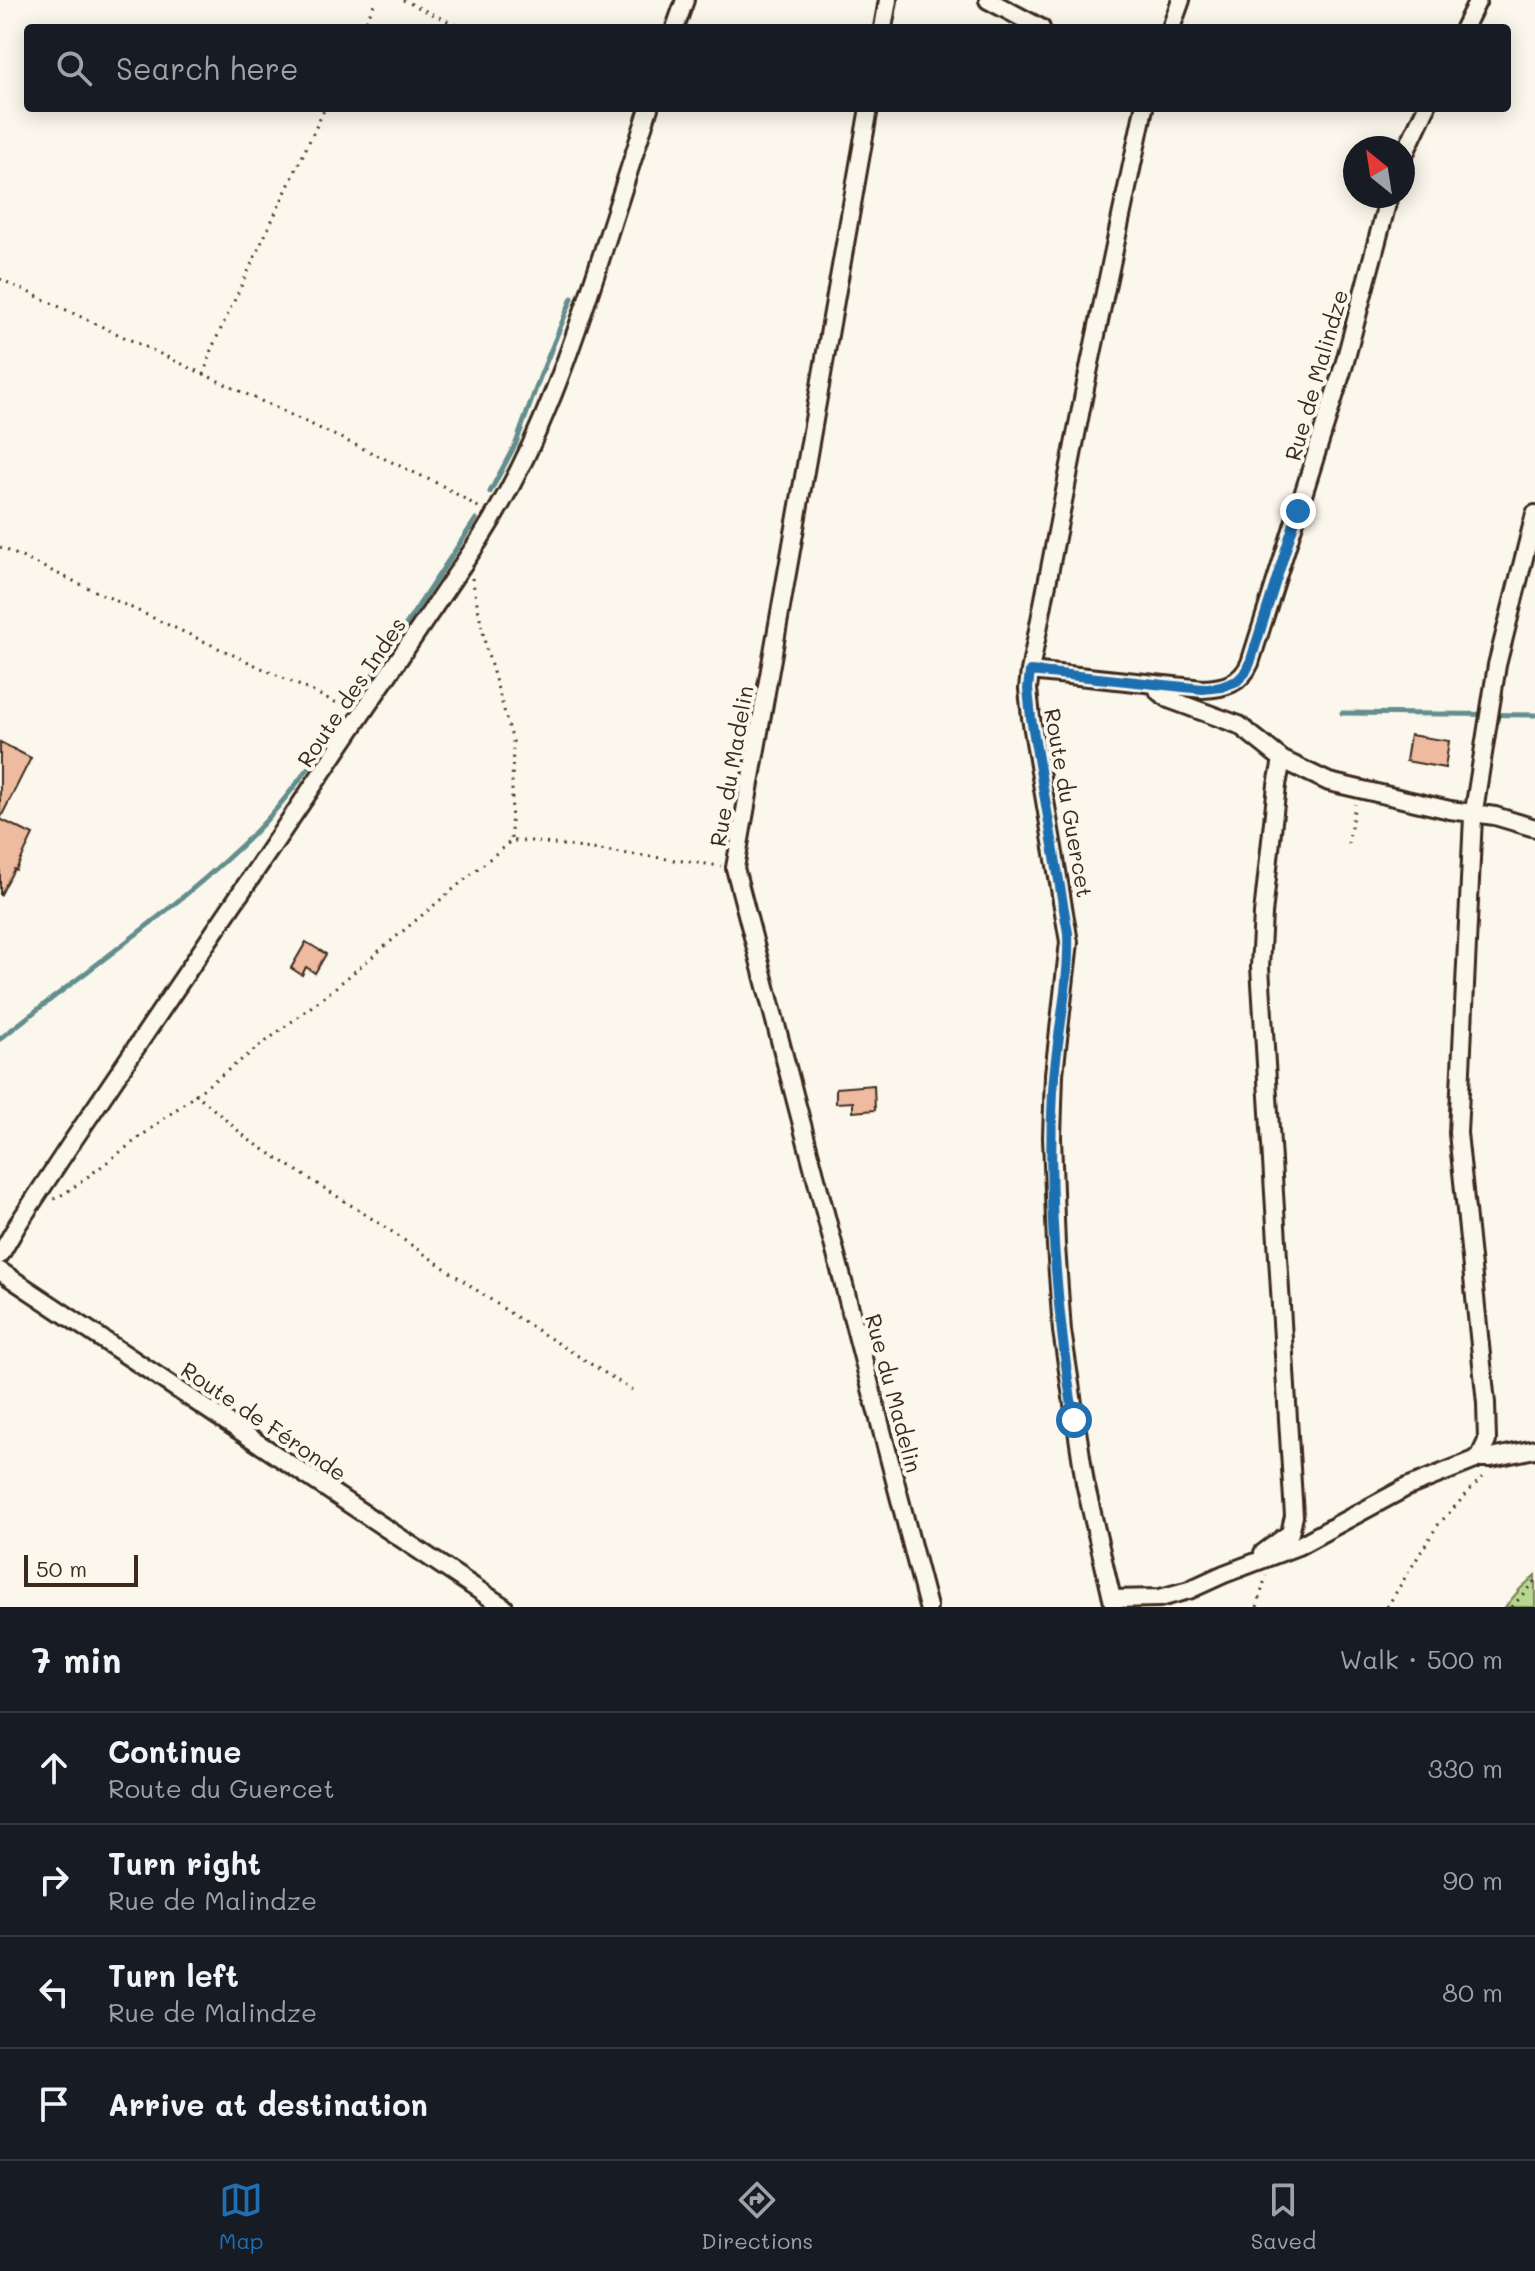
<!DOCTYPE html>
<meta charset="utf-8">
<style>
body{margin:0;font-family:Mali,sans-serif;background:#242831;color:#f1f3f6}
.compass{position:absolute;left:1343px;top:136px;width:72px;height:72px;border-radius:50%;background:#171b24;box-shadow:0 4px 20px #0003;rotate:330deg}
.scale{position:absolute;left:24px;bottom:20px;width:114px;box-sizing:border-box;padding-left:8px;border:4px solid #3b2a1e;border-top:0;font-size:22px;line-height:28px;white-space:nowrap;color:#3b2a1e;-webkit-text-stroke:6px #fbf7ec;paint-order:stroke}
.stop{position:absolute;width:24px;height:24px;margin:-18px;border:6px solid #1f6fb2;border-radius:50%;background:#fff}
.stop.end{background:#1f6fb2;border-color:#fff;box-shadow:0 2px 8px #0008}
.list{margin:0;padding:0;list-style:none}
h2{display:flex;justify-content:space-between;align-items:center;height:104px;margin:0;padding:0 32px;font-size:34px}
h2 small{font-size:26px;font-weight:400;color:#9ea1a6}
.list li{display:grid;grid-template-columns:52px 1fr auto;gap:24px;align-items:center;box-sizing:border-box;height:112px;padding:0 32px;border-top:2px solid #363941}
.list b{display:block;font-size:30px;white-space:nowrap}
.list p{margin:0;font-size:26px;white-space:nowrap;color:#9ea1a6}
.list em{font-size:26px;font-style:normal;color:#9ea1a6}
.icon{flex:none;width:44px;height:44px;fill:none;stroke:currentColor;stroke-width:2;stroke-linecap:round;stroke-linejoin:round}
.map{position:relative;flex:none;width:1535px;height:1607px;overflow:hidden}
.search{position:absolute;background:#171b24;box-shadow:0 4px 20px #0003;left:24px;right:24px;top:24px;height:88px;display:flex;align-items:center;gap:20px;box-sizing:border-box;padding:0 28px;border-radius:8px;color:#9ea1a6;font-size:30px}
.sheet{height:552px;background:#171b24}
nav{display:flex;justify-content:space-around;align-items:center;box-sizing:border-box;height:112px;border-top:2px solid #363941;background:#171b24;font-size:22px;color:#9ea1a6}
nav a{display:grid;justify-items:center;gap:4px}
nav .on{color:#1f6fb2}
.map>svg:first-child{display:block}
.green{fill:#b6d790;stroke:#788057;stroke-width:2}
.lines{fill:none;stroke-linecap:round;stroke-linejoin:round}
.stream{stroke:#648e8d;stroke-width:5}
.building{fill:#eebaa0;stroke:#3b2a1e;stroke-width:2}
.minor-casing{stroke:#3b2a1e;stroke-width:22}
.path{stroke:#3b2a1e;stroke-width:3;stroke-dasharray:2 6;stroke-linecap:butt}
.minor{stroke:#fbf7ec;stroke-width:16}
.route{stroke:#1f6fb2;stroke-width:10}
.labels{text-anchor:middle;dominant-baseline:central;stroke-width:8;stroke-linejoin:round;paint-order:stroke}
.street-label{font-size:22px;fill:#3b2a1e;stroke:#fbf7ec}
</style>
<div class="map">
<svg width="1535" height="1607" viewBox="0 0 1535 1607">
<rect width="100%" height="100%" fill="#fbf7ec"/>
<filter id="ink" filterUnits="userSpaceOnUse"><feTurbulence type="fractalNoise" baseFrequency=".0125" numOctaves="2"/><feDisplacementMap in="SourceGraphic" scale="16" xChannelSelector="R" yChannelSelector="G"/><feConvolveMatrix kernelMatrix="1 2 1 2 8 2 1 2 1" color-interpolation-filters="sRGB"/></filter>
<g filter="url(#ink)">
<path class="green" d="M1535 1575V1607H1505L1520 1589Z"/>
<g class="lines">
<path class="stream" d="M490 492 516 443 540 377 572 298
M360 694 476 519
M1342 713 1535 715
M0 1039C81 974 167 916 242 845 282 808 313 761 345 717"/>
</g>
<path class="building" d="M1410 735 1449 741 1445 768 1406 761Z
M0 742 31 758 0 819Z
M0 819 33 835 16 870 14 869 0 896Z
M306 942 326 954 315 973 306 967 302 975 291 968Z
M874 1085 875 1110 853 1112V1102L836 1103V1088Z"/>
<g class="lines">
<g class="minor-casing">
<path id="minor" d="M988 0 1041 28
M675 28 685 0
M883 28 888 0
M1171 28 1181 0
M1464 28 1478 0
M869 108 735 868 928 1607
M1403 157 1426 108
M1030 671 1203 689C1224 688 1241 684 1250 663L1344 365 1389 196
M1156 685 1159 692 1171 700 1239 725 1283 760 1329 782 1450 810 1495 816 1535 828
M0 1255 18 1224 70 1145 480 539C539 447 573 345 606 242 620 197 635 153 649 108
M0 1271 504 1607
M1477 1458H1491L1535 1449
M1263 1553 1290 1533 1294 1516 1260 967 1263 914 1277 785 1282 760
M1113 1599 1160 1598 1189 1590 1224 1574 1298 1546 1407 1487 1475 1460 1480 1456 1487 1441 1486 1403 1458 1133 1473 817 1497 665 1535 514
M1114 1607 1085 1483 1062 1331 1056 1246 1052 1137 1054 1074 1069 942 1031 718 1028 689 1030 671 1088 373 1144 108"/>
</g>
<path class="path" d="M403 0 462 28
M363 28 376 0
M0 279 443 486 480 508
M204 375 211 350 325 108
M0 547 348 708
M472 578 486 648 513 741 511 841
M1348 844 1355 804
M195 1093 249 1140 385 1227 510 1313 632 1390
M54 1199 67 1192 98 1169 324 997 511 841H531L721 866
M1257 1607 1266 1576
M1387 1607 1437 1526 1484 1475
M1512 1607 1535 1580"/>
<use href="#minor" class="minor"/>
</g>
</g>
<g class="lines" filter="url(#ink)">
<path class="route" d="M1074 1420C1057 1313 1047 1198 1053 1091 1056 1038 1070 985 1068 933L1031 718 1028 689 1030 671 1203 689 1221 687 1237 681 1245 673 1250 663 1298 511"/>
</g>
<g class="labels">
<g class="street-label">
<text transform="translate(1316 375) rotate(-74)">Rue de Malindze</text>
<text transform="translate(351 692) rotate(-56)">Route des Indes</text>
<text transform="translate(731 766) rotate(-80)">Rue du Madelin</text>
<text transform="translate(1069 803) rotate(80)">Route du Guercet</text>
<text transform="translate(894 1393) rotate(75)">Rue du Madelin</text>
<text transform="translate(264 1421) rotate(34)">Route de Féronde</text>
</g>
</g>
</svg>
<svg class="compass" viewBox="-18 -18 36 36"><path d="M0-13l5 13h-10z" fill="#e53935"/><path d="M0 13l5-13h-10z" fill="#9ea1a6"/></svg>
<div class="scale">50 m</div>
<div class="stop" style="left:1074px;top:1420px"></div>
<div class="stop end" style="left:1298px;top:511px"></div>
<div class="search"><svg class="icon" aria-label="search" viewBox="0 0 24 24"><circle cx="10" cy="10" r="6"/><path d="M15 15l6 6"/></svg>Search here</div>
</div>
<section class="sheet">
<h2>7 min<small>Walk · 500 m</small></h2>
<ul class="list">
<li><svg class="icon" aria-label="ahead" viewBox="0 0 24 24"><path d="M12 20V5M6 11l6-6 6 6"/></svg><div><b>Continue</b><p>Route du Guercet</p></div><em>330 m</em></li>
<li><svg class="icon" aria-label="right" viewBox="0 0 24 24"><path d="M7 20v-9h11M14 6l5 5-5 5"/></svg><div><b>Turn right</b><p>Rue de Malindze</p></div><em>90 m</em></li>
<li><svg class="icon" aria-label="left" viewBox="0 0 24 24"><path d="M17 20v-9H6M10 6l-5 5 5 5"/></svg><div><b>Turn left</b><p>Rue de Malindze</p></div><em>80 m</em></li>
<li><svg class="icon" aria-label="arrive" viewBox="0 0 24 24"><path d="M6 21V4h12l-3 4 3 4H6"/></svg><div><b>Arrive at destination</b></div></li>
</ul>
</section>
<nav>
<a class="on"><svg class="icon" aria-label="map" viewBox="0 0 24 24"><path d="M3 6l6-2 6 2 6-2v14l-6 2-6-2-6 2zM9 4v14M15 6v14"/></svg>Map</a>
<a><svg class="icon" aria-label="directions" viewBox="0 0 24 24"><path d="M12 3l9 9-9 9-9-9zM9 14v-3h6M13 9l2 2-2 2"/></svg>Directions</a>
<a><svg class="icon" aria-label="saved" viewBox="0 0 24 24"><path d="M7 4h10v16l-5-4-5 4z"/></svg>Saved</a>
</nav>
